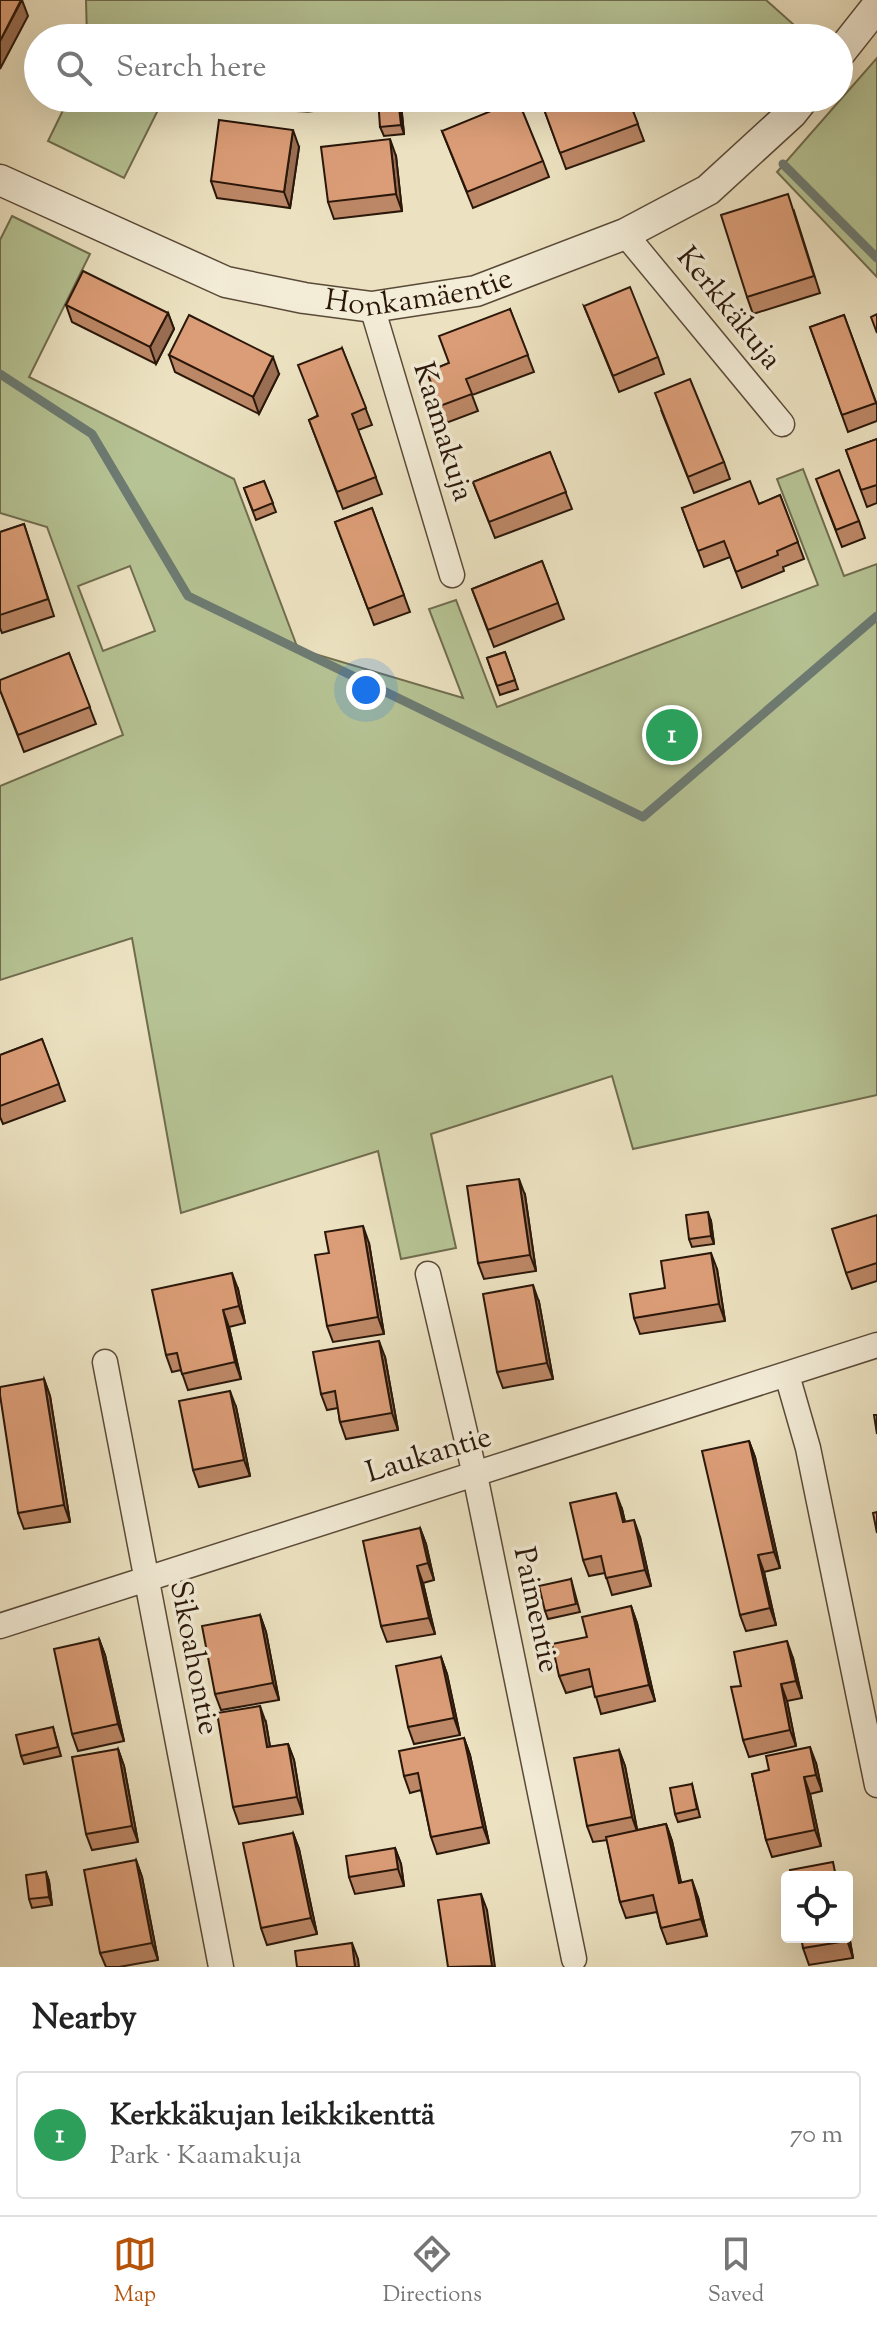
<!DOCTYPE html>
<meta charset="utf-8">
<style>
body{margin:0;font-family:"Sorts Mill Goudy",serif;background:#f2f2f2;color:#222}
.controls{position:absolute;right:24px;bottom:24px;display:grid;overflow:hidden;border-radius:8px;box-shadow:0 8px 32px #0002}
.controls button{width:72px;height:72px;display:grid;place-items:center;padding:0;border:0;border-bottom:2px solid #e0e0e0;background:#fff;color:#222;font:40px sans-serif}
.you{position:absolute;left:366px;top:690px;width:28px;height:28px;margin:-20px;border:6px solid #fff;border-radius:50%;background:#1a73e8;box-shadow:0 0 0 12px #1a73e833}
.badge{display:grid;place-items:center;width:52px;height:52px;border-radius:50%;background:#b45309;color:#fff;font-size:26px;font-weight:700}
.pin{position:absolute;translate:-50% -50%;border:4px solid #fff;box-shadow:0 2px 8px #0006}
.list{margin:0;padding:0;list-style:none}
h2{display:flex;justify-content:space-between;align-items:center;height:104px;margin:0;padding:0 32px;font-size:34px}
h2 small{font-size:26px;font-weight:400;color:#767676}
.list li{display:grid;grid-template-columns:52px 1fr auto;gap:24px;align-items:center;box-sizing:border-box;height:128px;margin:0 16px 16px;padding:0 16px;border:2px solid #e0e0e0;border-radius:8px}
.list b{display:block;font-size:30px;white-space:nowrap}
.list p{margin:0;font-size:26px;white-space:nowrap;color:#767676}
.list em{font-size:26px;font-style:normal;color:#767676}
.icon{flex:none;width:44px;height:44px;fill:none;stroke:currentColor;stroke-width:2;stroke-linecap:round;stroke-linejoin:round}
.map{position:relative;flex:none;width:877px;height:1967px;overflow:hidden}
.search{position:absolute;background:#fff;box-shadow:0 8px 32px #0002;left:24px;right:24px;top:24px;height:88px;display:flex;align-items:center;gap:20px;box-sizing:border-box;padding:0 28px;border-radius:44px;color:#767676;font-size:30px}
.sheet{height:248px;background:#fff}
nav{display:flex;justify-content:space-around;align-items:center;box-sizing:border-box;height:112px;border-top:2px solid #e0e0e0;background:#fff;font-size:22px;color:#767676}
nav a{display:grid;justify-items:center;gap:4px}
nav .on{color:#b45309}
.map>svg:first-child{display:block}
.green{fill:#b6c394;stroke:#706d4f;stroke-width:2;fill-rule:evenodd}
.lines{fill:none;stroke-linecap:round;stroke-linejoin:round}
.stream{stroke:#6d7b73;stroke-width:9}
.minor-casing{stroke:#5a4a38;stroke-width:27}
.tertiary-casing{stroke:#5a4a38;stroke-width:33}
.minor{stroke:#f3ecd7;stroke-width:24}
.tertiary{stroke:#f3ecd7;stroke-width:30}
.wall{fill:#bc8766;stroke:#2a170a;stroke-width:2}
.shaded-wall{fill:#996e53;stroke:#2a170a;stroke-width:2}
.building{fill:#db9d77;stroke:#2a170a;stroke-width:2}
.labels{text-anchor:middle;dominant-baseline:central;stroke-width:7;stroke-linejoin:round;paint-order:stroke}
.street-label{font-size:30px;fill:#2a170a;stroke:#f3ecd7}
</style>
<div class="map">
<svg width="877" height="1967" viewBox="0 0 877 1967">
<rect width="100%" height="100%" fill="#ece2c1"/>
<filter id="stains"><feTurbulence type="fractalNoise" baseFrequency=".0025" numOctaves="4"/><feColorMatrix values="0 0 0 0 .2 0 0 0 0 .09 0 0 0 0 .02 0 0 0 .5 -.17"/></filter>
<radialGradient id="worn" r=".72"><stop offset=".6" stop-color="#630" stop-opacity="0"/><stop offset="1" stop-color="#630" stop-opacity=".3"/></radialGradient>
<path class="green" d="M86 0H766L793 24 782 38H87Z
M877 58V277L777 172Z
M69 98H390L308 112 163 100 124 178 48 141Z
M12 216 90 254 29 377 234 479 298 649 463 698 429 609 456 600 497 707 818 585 777 479 803 469 844 576 877 564V1095L633 1149 612 1076 431 1134 456 1248 401 1259 378 1151 181 1213 132 938 0 980V786L123 735 47 527 0 513V240ZM130 566 155 631 103 651 78 586Z"/>
<g class="lines">
<path class="stream" d="M783 164 877 258
M0 374 92 434 188 596 643 817 877 616"/>
<g class="minor-casing">
<path id="minor" d="M625 234 782 424
M372 307 452 575
M428 1274 475 1475 574 1959
M105 1362 221 1967
M787 1375 808 1448 877 1785
M0 1626 877 1345"/>
</g>
<g class="tertiary-casing">
<g id="tertiary">
<path d="M839 54 877 6"/>
<path id="s1" d="M0 180 226 282 304 298 372 307 476 291 625 234 708 190 792 113 804 98"/>
</g>
</g>
<use href="#minor" class="minor"/>
<use href="#tertiary" class="tertiary"/>
</g>
<path class="wall" d="M628 98 644 141 566 169 541 101Z
M648 98H669L671 103 654 111Z
M401 104 404 134 384 136 380 127Z
M442 131 543 161 549 177 473 208Z
M299 147 290 208 217 198 211 181Z
M396 156 402 211 334 219 328 202Z
M794 211 820 293 753 314 747 297Z
M66 305 168 313 174 329 156 364 72 322Z
M584 306 658 357 664 374 619 392Z
M510 309 534 372 472 395 478 411 446 423 427 372 449 363Z
M844 315 877 405V421L848 432 810 327Z
M342 348 372 425 358 430 382 494 343 509 309 420 317 416Z
M169 355 279 374 259 414 175 372Z
M661 410 724 462 730 479 694 493Z
M877 439V503L867 507 846 450Z
M550 452 572 509 495 538 473 482Z
M264 481 276 512 256 520 244 488Z
M780 495 804 559 783 567 784 571 742 588 730 557 704 567 682 508 759 504Z
M822 495 859 521 865 538 842 547Z
M372 508 410 612 374 625 335 522Z
M24 524 54 616 2 633 0 628V532Z
M542 561 564 619 494 647 472 589Z
M505 652 518 689 500 695 487 658Z
M69 653 96 724 24 752 0 690Z
M42 1039 65 1101 3 1124 0 1117V1055Z
M525 1195 536 1271 484 1279 478 1263Z
M877 1215V1281L852 1289 846 1273Z
M711 1221 714 1244 692 1247 689 1239Z
M369 1243 384 1334 333 1342 327 1326 329 1253Z
M717 1269 725 1321 640 1334 634 1318 665 1288Z
M238 1289 245 1323 229 1327 241 1379 188 1390 181 1370 172 1372 166 1355Z
M539 1302 553 1379 503 1388 497 1372Z
M385 1357 398 1430 346 1439 340 1422 338 1408 327 1410 321 1394Z
M44 1379 50 1396 70 1522 24 1529 18 1513Z
M236 1407 250 1476 199 1487 193 1470Z
M749 1441 755 1457 780 1568 764 1572 776 1625 746 1631 740 1615Z
M622 1509 625 1522 640 1537 651 1586 612 1595 605 1573 589 1576 583 1560Z
M420 1528 426 1544 434 1580 423 1583 435 1634 387 1642 381 1626Z
M571 1579 580 1612 548 1619 545 1611Z
M631 1606 637 1623 655 1701 601 1714 593 1686 566 1693 559 1676 587 1637Z
M260 1615 266 1632 279 1700 221 1710 215 1694Z
M99 1639 105 1655 124 1741 78 1751 72 1734Z
M441 1657 447 1674 460 1735 414 1744 408 1727Z
M793 1658 802 1698 787 1701 796 1746 749 1757 743 1740 741 1686Z
M266 1723 270 1747 288 1744 294 1760 303 1814 239 1824 233 1807Z
M53 1727 61 1756 24 1764 21 1756Z
M464 1738 470 1755 489 1843 437 1854 431 1837 421 1790 410 1793 404 1776Z
M118 1749 124 1766 138 1842 92 1850 86 1834Z
M619 1750 625 1766 637 1830 666 1824 672 1841 681 1883 698 1897 707 1936 667 1944 661 1928 657 1912 626 1918 620 1902 607 1840 593 1842 587 1826Z
M816 1763 822 1791 810 1794 821 1846 772 1857 766 1840 752 1774Z
M692 1784 700 1817 678 1822 675 1814Z
M293 1833 299 1849 317 1934 267 1945 261 1928Z
M395 1848 401 1864 404 1886 355 1894 349 1877Z
M136 1860 142 1877 158 1960 119 1967H106L100 1953Z
M46 1872 49 1881 52 1905 32 1908 29 1899Z
M847 1924 853 1958 809 1965 803 1948 847 1937Z"/>
<path class="shaded-wall" d="M22 0 28 16 0 69V41Z
M399 98 401 104 404 134 401 125Z
M293 130 299 147 290 208 284 192Z
M390 139 396 156 402 211 396 194Z
M168 313 174 329 156 364 150 347Z
M273 357 279 374 259 414 253 397Z
M519 1179 525 1195 536 1271 530 1255Z
M708 1212 711 1221 714 1244 711 1236Z
M363 1226 369 1243 384 1334 378 1317Z
M711 1253 717 1269 725 1321 719 1304Z
M232 1273 238 1289 245 1323 239 1306Z
M533 1285 539 1302 553 1379 547 1363Z
M223 1310 229 1327 241 1379 235 1362Z
M379 1341 385 1357 398 1430 392 1413Z
M44 1379 50 1396 70 1522 64 1505Z
M230 1391 236 1407 250 1476 244 1460Z
M749 1441 755 1457 780 1568 774 1552Z
M616 1493 622 1509 629 1539 623 1522Z
M634 1520 640 1537 651 1586 645 1570Z
M420 1528 426 1544 434 1580 428 1563Z
M758 1555 764 1572 776 1625 770 1608Z
M417 1566 423 1583 435 1634 429 1618Z
M631 1606 637 1623 655 1701 649 1685Z
M260 1615 266 1632 279 1700 273 1683Z
M99 1639 105 1655 124 1741 118 1724Z
M787 1641 793 1658 802 1698 796 1681Z
M441 1657 447 1674 460 1735 454 1718Z
M781 1684 787 1701 796 1746 790 1730Z
M260 1706 266 1723 273 1764 267 1747Z
M464 1738 470 1755 489 1843 483 1827Z
M288 1744 294 1760 303 1814 297 1797Z
M810 1747 816 1763 822 1791 816 1775Z
M118 1749 124 1766 138 1842 132 1826Z
M619 1750 625 1766 638 1834 632 1817Z
M804 1777 810 1794 821 1846 815 1830Z
M666 1824 672 1841 685 1900 679 1883Z
M293 1833 299 1849 317 1934 311 1918Z
M395 1848 401 1864 404 1886 398 1869Z
M136 1860 142 1877 158 1960 152 1943Z
M46 1872 49 1881 52 1905 49 1897Z
M692 1880 698 1897 707 1936 701 1919Z
M481 1894 487 1910 495 1967 492 1966Z
M847 1924 853 1958 846 1937H847Z
M352 1943 358 1959 359 1967H355Z"/>
<path class="building" d="M0 0H21L0 41Z
M378 98H398L401 125 380 127Z
M550 98H628L638 124 560 153 541 101Z
M649 98H661L651 102Z
M518 100 543 161 467 192 442 131Z
M219 120 293 130 284 192 211 181Z
M390 139 396 194 328 202 321 147Z
M788 194 814 276 747 297 721 215Z
M83 271 168 313 150 347 66 305Z
M630 287 658 357 613 376 584 306Z
M510 309 528 355 466 379 472 394 440 406 427 372 449 363 439 336Z
M877 314V333L871 317Z
M189 315 273 357 253 397 169 355Z
M844 315 876 403 842 415 810 327Z
M342 348 366 408 352 414 376 477 337 492 309 420 318 416 298 365Z
M690 379 724 462 688 477 655 393Z
M877 439V485L861 490 846 450Z
M550 452 566 492 489 522 473 482Z
M839 470 859 521 836 530 816 479Z
M264 481 273 503 253 511 244 488Z
M750 481 759 504 780 495 798 542 777 551 778 555 736 572 724 541 698 551 682 508Z
M372 508 404 595 368 609 335 522Z
M24 524 48 599 0 615V532Z
M542 561 558 603 488 630 472 589Z
M505 652 515 680 497 686 487 658Z
M69 653 90 707 18 735 0 690V680Z
M42 1039 59 1084 0 1106V1055Z
M519 1179 530 1255 478 1263 467 1186Z
M708 1212 711 1236 689 1239 686 1215Z
M877 1215V1263L846 1273 832 1229Z
M363 1226 378 1317 327 1326 315 1255 329 1253 325 1232Z
M711 1253 719 1304 634 1318 630 1294 665 1288 661 1261Z
M232 1273 239 1306 223 1310 235 1362 182 1374 177 1353 166 1355 152 1290Z
M533 1285 547 1363 497 1372 483 1294Z
M379 1341 392 1413 340 1422 335 1391 321 1394 313 1352Z
M44 1379 64 1505 18 1513 0 1395V1387Z
M230 1391 244 1460 193 1470 179 1401Z
M874 1415H877V1434Z
M749 1441 774 1552 758 1555 770 1608 740 1615 702 1451Z
M616 1493 623 1522 634 1520 645 1570 606 1578 601 1556 583 1560 570 1503Z
M877 1512V1533L873 1513Z
M420 1528 428 1563 417 1566 429 1618 381 1626 363 1541Z
M571 1579 576 1604 545 1611 539 1586Z
M631 1606 649 1685 595 1697 589 1669 559 1676 552 1644 587 1637 582 1617Z
M260 1615 273 1683 215 1694 202 1626Z
M99 1639 118 1724 72 1734 54 1649Z
M787 1641 796 1681 781 1684 790 1730 743 1740 731 1687 741 1686 734 1652Z
M441 1657 454 1718 408 1727 396 1666Z
M260 1706 267 1747 288 1744 297 1797 233 1807 217 1713Z
M53 1727 58 1747 21 1756 16 1735Z
M464 1738 483 1827 431 1837 418 1773 404 1776 399 1751Z
M810 1747 816 1775 804 1777 815 1830 766 1840 752 1774 769 1770 766 1756Z
M118 1749 132 1826 86 1834 72 1757Z
M619 1750 632 1817 587 1826 574 1758Z
M692 1784 697 1809 675 1814 670 1788Z
M666 1824 679 1883 692 1880 701 1919 661 1928 653 1895 620 1902 606 1837Z
M293 1833 311 1918 261 1928 243 1843Z
M395 1848 398 1869 349 1877 346 1856Z
M136 1860 152 1943 100 1953 84 1870Z
M833 1862 836 1877H791L790 1870Z
M46 1872 49 1897 29 1899 26 1875Z
M481 1894 492 1966 448 1967 438 1900Z
M801 1937H846L847 1941 803 1948Z
M352 1943 355 1967H297L295 1951Z"/>
<g class="labels">
<g class="street-label">
<text stroke="none"><textPath href="#s1" startOffset="444">Honkamäentie</textPath></text>
<text transform="translate(728 309) rotate(51)">Kerkkäkuja</text>
<text transform="translate(442 432) rotate(73)">Kaamakuja</text>
<text transform="translate(429 1456) rotate(-17)">Laukantie</text>
<text transform="translate(535 1610) rotate(78)">Paimentie</text>
<text transform="translate(193 1658) rotate(79)">Sikoahontie</text>
</g>
</g>
<rect width="100%" height="100%" filter="url(#stains)"/>
<rect width="100%" height="100%" fill="url(#worn)"/>
</svg>
<div class="controls">
<button><svg class="icon" aria-label="locate" viewBox="0 0 24 24"><circle cx="12" cy="12" r="6"/><path d="M12 2v4M12 18v4M2 12h4M18 12h4"/></svg></button>
</div>
<div class="you"></div>
<div class="pin badge" style="left:672px;top:735px;background:#2e9e5b">1</div>
<div class="search"><svg class="icon" aria-label="search" viewBox="0 0 24 24"><circle cx="10" cy="10" r="6"/><path d="M15 15l6 6"/></svg>Search here</div>
</div>
<section class="sheet">
<h2>Nearby<small></small></h2>
<ul class="list">
<li><span class="badge" style="background:#2e9e5b">1</span><div><b>Kerkkäkujan leikkikenttä</b><p>Park · Kaamakuja</p></div><em>70 m</em></li>
</ul>
</section>
<nav>
<a class="on"><svg class="icon" aria-label="map" viewBox="0 0 24 24"><path d="M3 6l6-2 6 2 6-2v14l-6 2-6-2-6 2zM9 4v14M15 6v14"/></svg>Map</a>
<a><svg class="icon" aria-label="directions" viewBox="0 0 24 24"><path d="M12 3l9 9-9 9-9-9zM9 14v-3h6M13 9l2 2-2 2"/></svg>Directions</a>
<a><svg class="icon" aria-label="saved" viewBox="0 0 24 24"><path d="M7 4h10v16l-5-4-5 4z"/></svg>Saved</a>
</nav>
